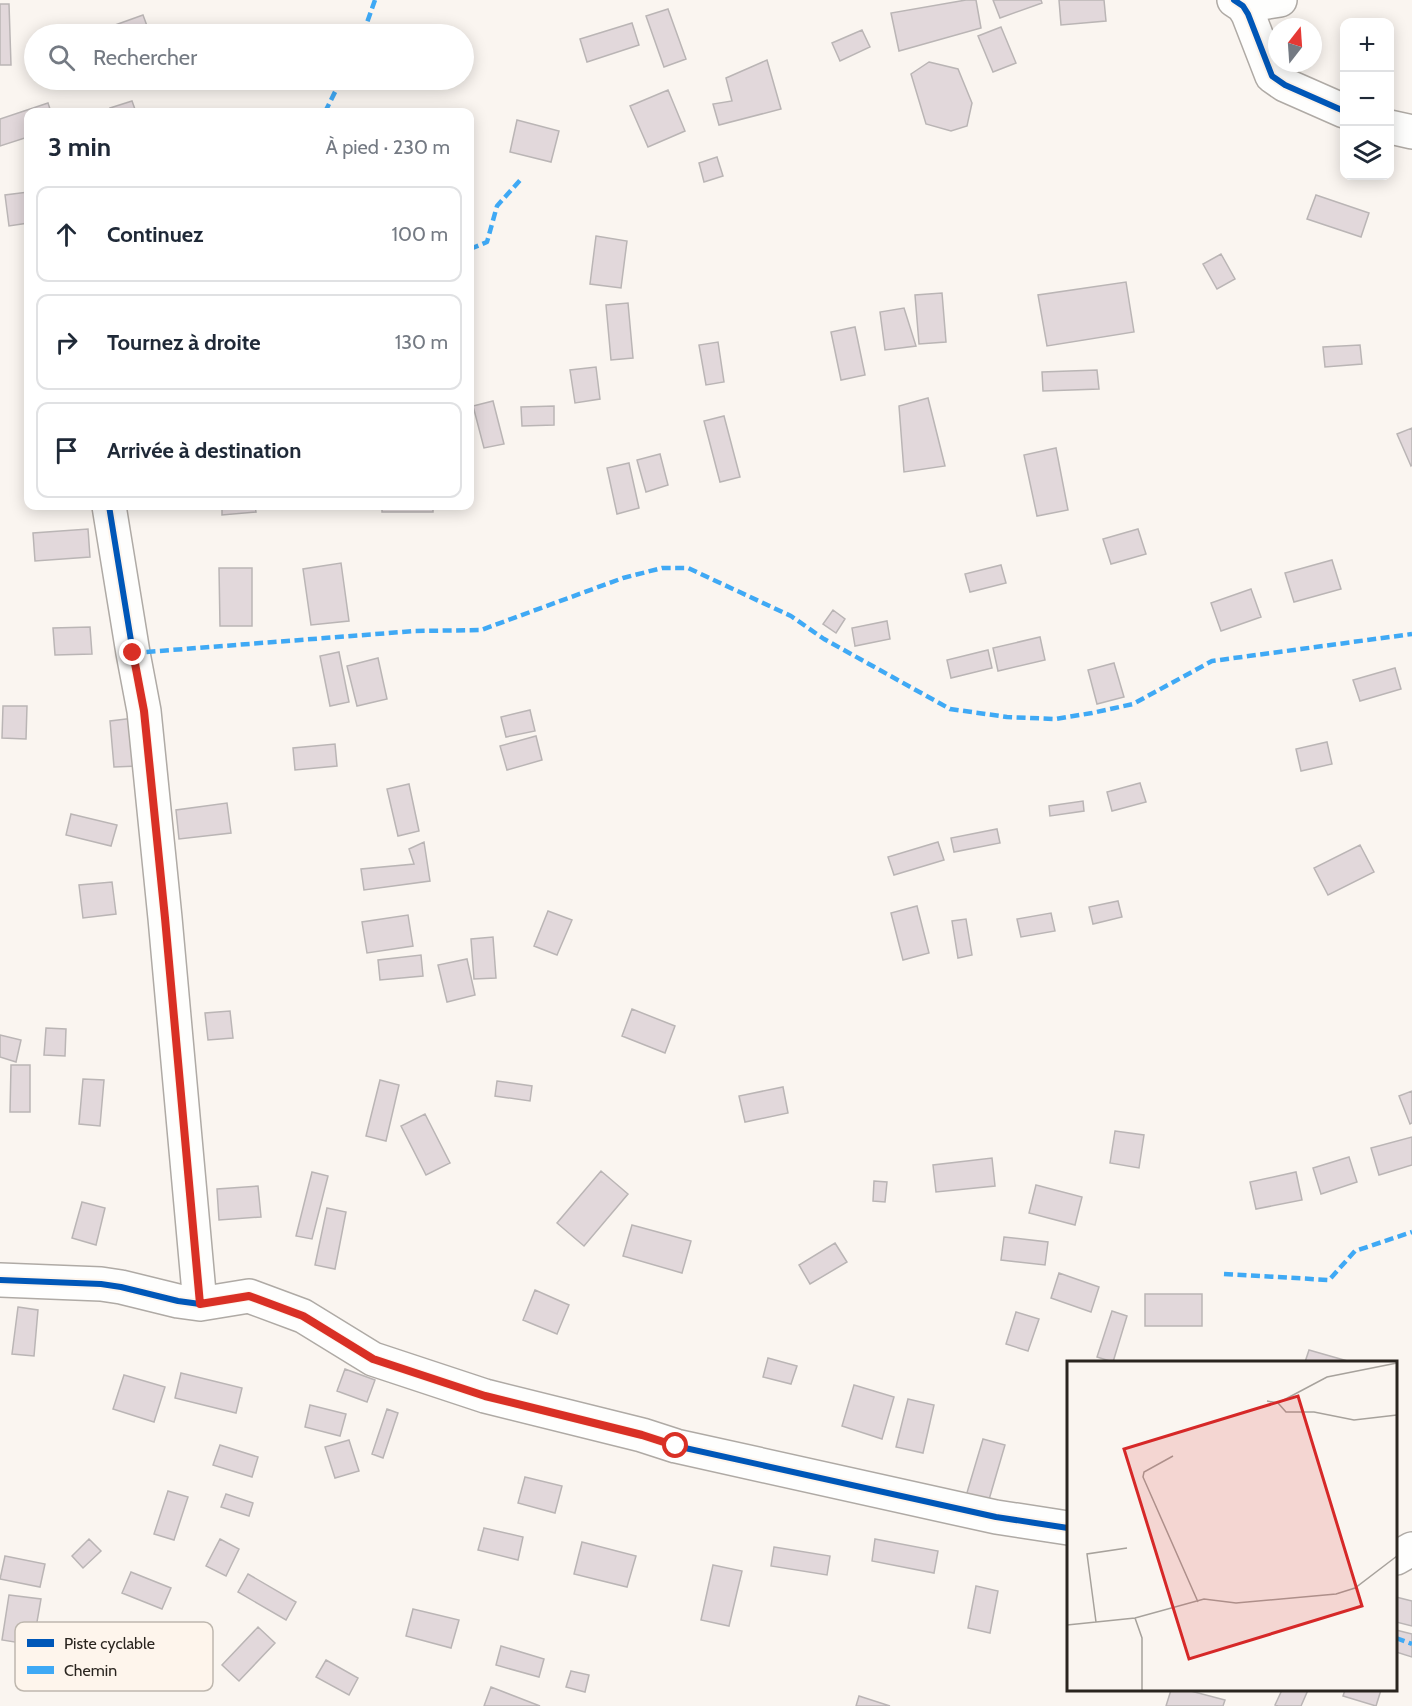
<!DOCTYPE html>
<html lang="fr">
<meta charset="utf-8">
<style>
body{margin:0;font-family:Cabin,sans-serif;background:#f2f2f3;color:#1f2937}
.controls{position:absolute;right:18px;top:18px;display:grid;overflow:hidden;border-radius:12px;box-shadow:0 3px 15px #0003}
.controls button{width:54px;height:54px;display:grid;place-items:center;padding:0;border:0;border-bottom:2px solid #e0e1e3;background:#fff;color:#1f2937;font:30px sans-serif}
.compass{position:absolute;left:1268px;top:18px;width:54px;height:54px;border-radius:50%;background:#fff;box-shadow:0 3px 15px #0003;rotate:17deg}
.stop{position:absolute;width:18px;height:18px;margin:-14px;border:4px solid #d93025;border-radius:50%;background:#fff}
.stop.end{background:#d93025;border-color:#fff;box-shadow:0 2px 6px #0008}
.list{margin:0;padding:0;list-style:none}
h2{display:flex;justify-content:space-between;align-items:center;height:78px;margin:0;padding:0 24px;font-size:26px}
h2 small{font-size:20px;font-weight:400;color:#747a83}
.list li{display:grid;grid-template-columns:39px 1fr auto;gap:18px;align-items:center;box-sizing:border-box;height:96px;margin:0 12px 12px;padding:0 12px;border:2px solid #e0e1e3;border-radius:12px}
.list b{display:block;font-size:22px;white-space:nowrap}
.list em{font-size:20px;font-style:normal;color:#747a83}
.icon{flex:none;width:33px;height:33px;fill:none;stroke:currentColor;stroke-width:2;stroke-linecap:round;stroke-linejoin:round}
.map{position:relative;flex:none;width:1412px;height:1706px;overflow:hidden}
.search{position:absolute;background:#fff;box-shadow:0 3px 15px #0003;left:24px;top:24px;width:450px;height:66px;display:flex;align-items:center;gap:15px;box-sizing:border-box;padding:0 21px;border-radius:33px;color:#747a83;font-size:22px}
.panel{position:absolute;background:#fff;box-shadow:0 3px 15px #0003;left:24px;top:108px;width:450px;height:402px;border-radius:12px}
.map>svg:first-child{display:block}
.building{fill:#e2d8db;stroke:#bab5b5;stroke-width:1.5}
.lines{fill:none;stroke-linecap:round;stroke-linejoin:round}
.minor-casing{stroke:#afaaa5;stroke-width:36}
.minor{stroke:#fefefd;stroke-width:33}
.quiet{stroke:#3fa9f5;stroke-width:4.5;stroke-dasharray:9 4.5;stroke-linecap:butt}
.cycleway-casing{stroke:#fef5ec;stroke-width:10}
.cycleway{stroke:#0057b8;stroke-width:6}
.route{stroke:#d93025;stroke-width:8}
.inset-road{fill:none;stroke:#a7a29c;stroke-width:1.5}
.view{fill:#d62828;fill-opacity:0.15;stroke:#d62828;stroke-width:3}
.inset-edge{fill:none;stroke:#2a251f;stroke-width:3}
.key{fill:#fef5ec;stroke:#beb7ae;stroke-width:1.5}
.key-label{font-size:16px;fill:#2a251f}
</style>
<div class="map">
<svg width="1412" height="1706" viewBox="0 0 1412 1706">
<rect width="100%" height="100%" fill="#faf5f0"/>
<path class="building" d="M966 0H976L981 28 899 51 891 13Z
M993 0H1041L1042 3 1000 18Z
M1059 0H1104L1106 21 1061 25Z
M0 4H9L11 65H0Z
M668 9 686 59 664 67 646 16Z
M143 15 150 34H90Z
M632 23 639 45 587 62 580 39Z
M1001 27 1016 63 993 72 978 36Z
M862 30 870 47 840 61 832 43Z
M767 60 781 109 719 125 713 104 732 101 726 78Z
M929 62 958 69 972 103 967 126 951 131 926 124 911 74Z
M388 80H428V87L388 88Z
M668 90 685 131 648 147 630 106Z
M132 101 136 112H112L110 108Z
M48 103 51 112H28V137L0 146V119Z
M517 120 559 131 551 162 510 152Z
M717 157 723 176 704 182 699 163Z
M28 192V223L9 226 5 195Z
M1316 195 1369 213 1361 237 1307 219Z
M596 236 627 241 621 288 590 284Z
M1221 254 1235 279 1217 289 1203 264Z
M1126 282 1134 332 1047 346 1038 295Z
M942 293 946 342 919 344 915 295Z
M628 303 633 358 611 360 606 305Z
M904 308 916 346 885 350 880 312Z
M855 327 865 375 841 380 831 332Z
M718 342 724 382 706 385 699 345Z
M1360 345 1362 364 1325 367 1323 347Z
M596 367 600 399 575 403 570 370Z
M1097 370 1099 389 1043 391 1042 372Z
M928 398 945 466 904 472 899 406Z
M493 401 504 444 484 448 473 406Z
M554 406V425L522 426 521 407Z
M724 416 740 477 720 482 704 421Z
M1412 428V465L1411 466 1397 434Z
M1056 448 1068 510 1037 516 1024 455Z
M660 454 668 485 646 492 637 460Z
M629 463 639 508 617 514 607 468Z
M222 506H255L256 512 222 515Z
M382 506H433V512H382Z
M88 529 90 557 35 561 33 533Z
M1138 529 1146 554 1111 564 1103 539Z
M1332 560 1341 589 1294 602 1285 573Z
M341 563 349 621 311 625 303 569Z
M1001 565 1006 583 970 592 965 574Z
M219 568H252V626H220Z
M1251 589 1261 617 1221 631 1211 603Z
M833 610 845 619 836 633 823 624Z
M887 621 890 639 855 646 852 628Z
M90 627 92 654 55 655 53 628Z
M1040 637 1045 660 998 671 993 648Z
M988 650 992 668 951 678 947 660Z
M339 652 349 702 330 706 320 656Z
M378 658 387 699 357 706 347 666Z
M1114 663 1124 697 1097 704 1088 670Z
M1395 668 1401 689 1360 701 1353 680Z
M3 706H27L26 739 2 738Z
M530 710 535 731 506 737 501 717Z
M134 718 138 766 114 767 110 721Z
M536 736 542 760 507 770 500 746Z
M1327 742 1332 764 1301 771 1296 749Z
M335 744 337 766 295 770 293 748Z
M1140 783 1146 802 1112 811 1107 792Z
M409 784 419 831 398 836 387 789Z
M1083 801 1084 811 1050 816 1049 806Z
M227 803 231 833 179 839 176 810Z
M71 814 117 825 111 846 66 835Z
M997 829 1000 843 954 852 951 838Z
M424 842 430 881 364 890 361 869 414 864 409 849Z
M938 842 944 860 894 875 888 857Z
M1360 845 1374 872 1328 895 1314 868Z
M112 882 116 914 83 918 79 885Z
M1118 901 1122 917 1093 924 1089 907Z
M917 906 929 953 903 960 891 913Z
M548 911 572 920 557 955 534 946Z
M1051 913 1055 931 1021 937 1017 919Z
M408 915 413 946 367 953 362 922Z
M966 919 972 955 958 958 952 921Z
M493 937 496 978 474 979 471 939Z
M421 955 423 976 380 980 378 960Z
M467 959 475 995 447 1002 438 965Z
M632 1009 675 1026 665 1053 622 1036Z
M230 1011 233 1038 208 1040 205 1013Z
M46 1028 66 1029 65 1056 44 1055Z
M0 1035 21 1040 16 1062 0 1057Z
M11 1065H30V1112H10Z
M83 1079 104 1080 100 1126 79 1124Z
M380 1080 399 1085 386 1141 366 1136Z
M497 1081 532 1086 530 1101 495 1096Z
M783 1087 788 1113 745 1122 739 1096Z
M1412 1091V1123L1410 1124 1399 1096Z
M425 1114 450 1163 426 1175 401 1126Z
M1115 1131 1144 1135 1139 1168 1110 1163Z
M1412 1137V1165L1379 1175 1371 1148Z
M1349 1157 1357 1182 1321 1194 1313 1168Z
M992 1158 995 1186 936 1192 933 1165Z
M601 1171 628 1194 584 1246 557 1223Z
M312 1172 328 1176 312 1239 296 1236Z
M1296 1172 1302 1200 1256 1209 1250 1182Z
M874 1181 887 1182 885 1202 873 1201Z
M1036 1185 1082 1197 1075 1225 1029 1213Z
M258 1186 261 1217 219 1220 217 1189Z
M82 1202 105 1208 96 1245 72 1238Z
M327 1208 346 1212 335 1269 315 1265Z
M632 1225 691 1241 682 1273 623 1256Z
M1004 1237 1048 1242 1045 1265 1001 1260Z
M835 1243 847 1262 810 1284 799 1265Z
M1059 1273 1099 1287 1091 1312 1051 1298Z
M535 1290 569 1305 557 1334 523 1320Z
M1145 1294H1202V1326H1145Z
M18 1307 38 1310 34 1356 12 1354Z
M1112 1311 1127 1316 1113 1362 1097 1357Z
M1016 1312 1039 1319 1028 1351 1006 1344Z
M1309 1350 1351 1362H1305Z
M768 1358 797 1366 791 1384 763 1377Z
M345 1369 375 1380 367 1402 337 1391Z
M181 1373 242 1388 236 1413 175 1398Z
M124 1375 165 1387 154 1422 113 1409Z
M854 1385 894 1397 882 1439 842 1426Z
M908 1399 934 1405 923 1453 896 1447Z
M310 1405 346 1414 340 1436 305 1427Z
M387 1409 398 1413 383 1458 372 1454Z
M983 1439 1005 1445 988 1503 966 1496Z
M349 1440 359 1471 335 1478 325 1447Z
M220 1445 258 1457 252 1477 213 1465Z
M525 1477 562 1486 555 1513 518 1503Z
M168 1491 188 1497 174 1540 154 1534Z
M226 1494 253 1503 249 1516 221 1507Z
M484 1528 523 1537 518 1560 478 1550Z
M89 1539 101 1551 83 1568 72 1556Z
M220 1539 239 1549 226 1576 206 1566Z
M875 1539 938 1551 934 1573 872 1561Z
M582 1542 636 1556 627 1587 574 1574Z
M774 1547 830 1556 827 1575 771 1566Z
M5 1556 45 1564 40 1587 0 1579Z
M713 1565 742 1571 729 1626 701 1620Z
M131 1572 171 1588 162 1609 122 1593Z
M248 1574 296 1602 286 1620 238 1592Z
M976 1586 998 1591 990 1633 968 1628Z
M9 1595 41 1599 33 1645 2 1640Z
M1396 1597 1412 1601V1626L1396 1622Z
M413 1609 459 1620 451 1648 406 1636Z
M258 1627 275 1643 239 1681 222 1665Z
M1396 1630 1412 1634V1657L1396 1652Z
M501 1646 544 1659 539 1677 496 1665Z
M326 1660 358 1678 349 1695 316 1677Z
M571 1671 589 1675 585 1692 566 1687Z
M491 1687 540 1706H484Z
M1171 1690H1187L1225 1700 1223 1706H1166Z
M1282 1690H1308L1301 1706H1278L1275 1705Z
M1345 1690H1381L1376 1706 1343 1696Z
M859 1696 890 1706H856Z"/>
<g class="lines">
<g class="minor-casing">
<path id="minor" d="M1234 0 1243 6 1248 14 1272 76 1285 85 1344 111
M1243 6 1280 0
M1390 127 1412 132
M109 506 133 653 144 711 165 918 200 1304
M0 1280 101 1284 121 1287 178 1301 200 1304 249 1296 303 1316 373 1359 485 1396 642 1435 676 1446 996 1517 1068 1528
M1396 1558 1412 1549"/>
</g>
<use href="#minor" class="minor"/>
<path class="quiet" d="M363 34 375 0
M325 112 341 80
M470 249 487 242 497 206 522 178
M133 653 415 631 481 630 623 578 662 568H688L791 616 824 639 950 709 1007 717 1055 719 1092 713 1133 704 1212 661 1412 634
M1224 1274 1329 1280 1355 1251 1412 1232
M1396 1638 1412 1644"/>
<g class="cycleway-casing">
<path id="cycleway" d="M1234 0 1243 6 1248 14 1272 76 1285 85 1344 111
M109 506 133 653 144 711 165 918 200 1304
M0 1280 101 1284 121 1287 178 1301 200 1304 249 1296 303 1316 373 1359 485 1396 642 1435 676 1446 996 1517 1068 1528"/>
</g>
<use href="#cycleway" class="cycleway"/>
</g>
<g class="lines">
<path class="route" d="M133 653 144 711 165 918 200 1304 249 1296 303 1316 373 1359 485 1396 642 1435 676 1446"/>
</g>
<g transform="translate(1067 1361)">
<rect width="330" height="330" fill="#faf5f0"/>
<path class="inset-road" d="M200 40 211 42 219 51H247L287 59 330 54M211 42 260 16 330 2M106 95 77 111 76 116 131 241M68 257 75 277V329M29 261 20 193 60 187M0 264 68 257 137 238 169 242 269 233 288 227 330 195"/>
<path class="view" d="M231 35 295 245 122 298 57 88Z"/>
<rect width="330" height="330" class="inset-edge"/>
</g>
<rect x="15" y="1622" width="198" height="69" rx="9" class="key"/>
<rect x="27" y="1639" width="27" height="8" fill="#0057b8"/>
<rect x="27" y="1666" width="27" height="8" fill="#3fa9f5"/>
<g class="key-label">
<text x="64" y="1649">Piste cyclable</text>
<text x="64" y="1676">Chemin</text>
</g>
</svg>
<div class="controls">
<button>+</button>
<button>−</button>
<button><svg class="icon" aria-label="layers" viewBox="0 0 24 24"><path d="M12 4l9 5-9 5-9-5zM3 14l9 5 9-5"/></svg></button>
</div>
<svg class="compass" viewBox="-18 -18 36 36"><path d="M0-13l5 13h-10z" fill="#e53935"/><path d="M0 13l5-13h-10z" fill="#747a83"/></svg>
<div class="stop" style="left:676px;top:1446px"></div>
<div class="stop end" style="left:133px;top:653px"></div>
<div class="search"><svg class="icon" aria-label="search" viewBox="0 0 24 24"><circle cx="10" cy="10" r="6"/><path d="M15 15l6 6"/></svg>Rechercher</div>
<section class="panel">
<h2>3 min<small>À pied · 230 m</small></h2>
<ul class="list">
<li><svg class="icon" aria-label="ahead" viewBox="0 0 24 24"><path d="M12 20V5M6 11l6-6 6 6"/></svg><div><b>Continuez</b></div><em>100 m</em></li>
<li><svg class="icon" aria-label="right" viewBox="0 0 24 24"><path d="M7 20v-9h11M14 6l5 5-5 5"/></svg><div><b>Tournez à droite</b></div><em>130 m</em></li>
<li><svg class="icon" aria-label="arrive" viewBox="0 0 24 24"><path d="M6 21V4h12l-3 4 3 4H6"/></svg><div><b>Arrivée à destination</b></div></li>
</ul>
</section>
</div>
